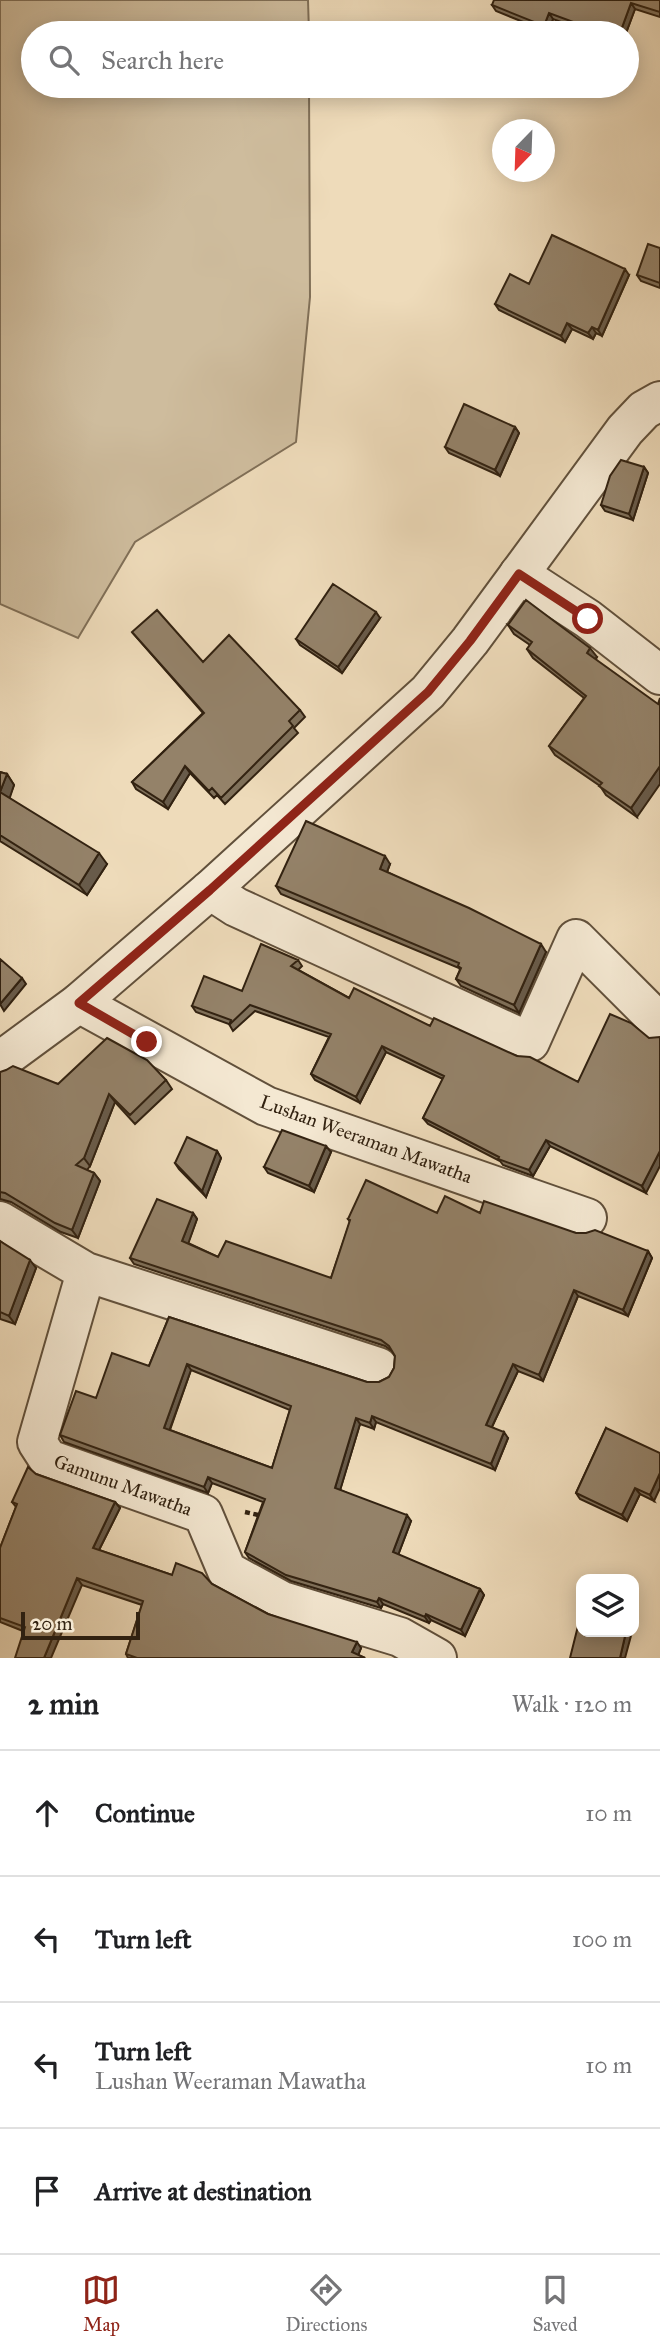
<!DOCTYPE html>
<meta charset="utf-8">
<style>
body{margin:0;font-family:"IM FELL Great Primer",serif;background:#f6f6f6;color:#202124}
.controls{position:absolute;right:21px;bottom:21px;display:grid;overflow:hidden;border-radius:14px;box-shadow:0 4px 18px #0003}
.controls button{width:63px;height:63px;display:grid;place-items:center;padding:0;border:0;border-bottom:2px solid #e0e0e0;background:#fff;color:#202124;font:35px sans-serif}
.compass{position:absolute;left:492px;top:119px;width:63px;height:63px;border-radius:50%;background:#fff;box-shadow:0 4px 18px #0003;rotate:203deg}
.scale{position:absolute;left:21px;bottom:18px;width:119px;box-sizing:border-box;padding-left:7px;border:4px solid #322211;border-top:0;font-size:19px;line-height:24px;white-space:nowrap;color:#322211;-webkit-text-stroke:5px #f4e8d2;paint-order:stroke}
.stop{position:absolute;width:21px;height:21px;margin:-16px;border:5px solid #8f2418;border-radius:50%;background:#fff}
.stop.end{background:#8f2418;border-color:#fff;box-shadow:0 2px 7px #0008}
.list{margin:0;padding:0;list-style:none}
h2{display:flex;justify-content:space-between;align-items:center;height:91px;margin:0;padding:0 28px;font-size:30px}
h2 small{font-size:23px;font-weight:400;color:#757577}
.list li{display:grid;grid-template-columns:46px 1fr auto;gap:21px;align-items:center;box-sizing:border-box;height:126px;padding:0 28px;border-top:2px solid #e0e0e0}
.list b{display:block;font-size:26px;white-space:nowrap}
.list p{margin:0;font-size:23px;white-space:nowrap;color:#757577}
.list em{font-size:23px;font-style:normal;color:#757577}
.icon{flex:none;width:38px;height:38px;fill:none;stroke:currentColor;stroke-width:2;stroke-linecap:round;stroke-linejoin:round}
.map{position:relative;flex:none;width:660px;height:1658px;overflow:hidden}
.search{position:absolute;background:#fff;box-shadow:0 4px 18px #0003;left:21px;right:21px;top:21px;height:77px;display:flex;align-items:center;gap:18px;box-sizing:border-box;padding:0 24px;border-radius:38px;color:#757577;font-size:26px}
.sheet{height:595px;background:#fff}
nav{display:flex;justify-content:space-around;align-items:center;box-sizing:border-box;height:98px;border-top:2px solid #e0e0e0;background:#fff;font-size:19px;color:#757577}
nav a{display:grid;justify-items:center;gap:4px}
nav .on{color:#8f2418}
.map>svg:first-child{display:block}
.green{fill:#cebc9d;stroke:#806f57;stroke-width:2}
.lines{fill:none;stroke-linecap:round;stroke-linejoin:round}
.minor-casing{stroke:#61503b;stroke-width:42}
.tertiary-casing{stroke:#61503b;stroke-width:42}
.path{stroke:#322211;stroke-width:4.5;stroke-dasharray:5 3.5;stroke-linecap:butt}
.minor{stroke:#f4e8d2;stroke-width:38}
.tertiary{stroke:#f4e8d2;stroke-width:38}
.wall{fill:#7f705a;stroke:#322211;stroke-width:2;fill-rule:evenodd}
.shaded-wall{fill:#685b4a;stroke:#322211;stroke-width:2}
.building{fill:#948269;stroke:#322211;stroke-width:2;fill-rule:evenodd}
.route{stroke:#8f2418;stroke-width:9}
.labels{text-anchor:middle;dominant-baseline:central;stroke-width:5;stroke-linejoin:round;paint-order:stroke}
.street-label{font-size:19px;fill:#322211;stroke:#f4e8d2}
</style>
<div class="map">
<svg width="660" height="1658" viewBox="0 0 660 1658">
<rect width="100%" height="100%" fill="#eedbba"/>
<filter id="stains"><feTurbulence type="fractalNoise" baseFrequency=".00286" numOctaves="4"/><feColorMatrix values="0 0 0 0 .2 0 0 0 0 .09 0 0 0 0 .02 0 0 0 .5 -.17"/></filter>
<radialGradient id="worn" r=".72"><stop offset=".6" stop-color="#630" stop-opacity="0"/><stop offset="1" stop-color="#630" stop-opacity=".3"/></radialGradient>
<path class="green" d="M0 0H308L309 33H33V86H309L310 297 296 442 135 542 78 638 0 604Z"/>
<g class="lines">
<g class="minor-casing">
<path id="minor" d="M519 574 588 619 660 675
M210 890 236 907 530 1042 576 939 660 1023
M79 1003 266 1106 587 1218
M0 1221 86 1272 37 1442 48 1459 203 1514 227 1571 282 1601 400 1637 437 1658
M86 1272 378 1367"/>
</g>
<g class="tertiary-casing">
<path id="tertiary" d="M0 1061 79 1003 210 890 428 692 470 641 625 430 644 410 660 401"/>
</g>
<path class="path" d="M245 1512 263 1516"/>
<use href="#minor" class="minor"/>
<use href="#tertiary" class="tertiary"/>
</g>
<path class="wall" d="M660 0V17L635 9 626 33H591L553 19 548 32 496 11 492 5Z
M660 248V288L641 281 637 275Z
M629 275 602 336 596 333 593 339 572 329 565 342 499 310 495 304 529 284Z
M515 427 519 433 500 476 449 453 445 447Z
M644 467 648 473 633 520 605 511 601 505Z
M380 618 342 673 300 645 296 639Z
M508 625 597 657 596 659 637 817 606 795 600 786 555 755 549 746 584 698 533 658 527 649 530 645 514 634Z
M132 632 203 662 300 710 305 717 294 728 298 733 225 804 217 795 214 798 190 773 168 809 136 789 132 782 203 713Z
M0 772 7 774 14 785 9 798 107 864 87 895 0 841Z
M390 864 387 872 546 952 519 1013 461 986 456 979 460 970 459 968 281 894 276 886Z
M298 960 302 966 298 970 349 998 517 1056 578 1082 646 1193 550 1146 533 1176 503 1165 500 1161 428 1124 423 1118 443 1079 386 1052 360 1103 315 1080 311 1074 329 1037 255 1011 233 1031 229 1024 196 1012 192 1006 242 991Z
M0 1072 58 1084 166 1080 172 1089 135 1124 115 1102 90 1166 87 1170 94 1173 100 1181 78 1238 61 1232 11 1202 0 1199Z
M217 1151 221 1158 206 1197 179 1169 175 1163Z
M331 1152 314 1192 268 1173 264 1167Z
M193 1213 197 1219 188 1243 218 1257 331 1278 350 1222 348 1219 437 1213H480L576 1233 648 1251 652 1258 628 1316 578 1296 543 1381 518 1371 492 1427 508 1438 495 1470 376 1422 374 1429 360 1424 340 1490 411 1521 398 1555 480 1589 484 1595 465 1636 431 1620 429 1623 383 1604 381 1608 291 1581 249 1558 245 1552 263 1502 212 1483 208 1493 64 1442 60 1435 96 1398 149 1366 169 1317 367 1382H379L389 1377 394 1368 395 1356 392 1351 385 1346 134 1264 130 1258ZM191 1370 290 1410 272 1468 170 1430Z
M0 1241 36 1268 15 1324 0 1319Z
M606 1428 654 1501 640 1494 627 1521 580 1499 576 1493Z
M36 1474 115 1502 120 1508 99 1550 172 1575 212 1584 268 1614 361 1648 358 1655 365 1658H128L126 1654 142 1605 82 1585 23 1631 0 1622V1548L16 1507 12 1502Z"/>
<path class="shaded-wall" d="M631 3 635 9 626 33H620Z
M549 13 553 19 548 32 544 26Z
M625 269 629 275 602 336 598 330Z
M567 323 572 329 565 342 561 336Z
M592 327 596 333 593 339 588 333Z
M515 427 519 433 500 476 495 470Z
M644 467 648 473 633 520 629 514Z
M376 612 380 618 342 673 338 667Z
M590 648 597 657 593 661 587 653Z
M185 766 190 773 168 809 163 802Z
M660 766V784L637 817 631 808Z
M7 774 14 785 8 803 0 792Z
M99 853 107 864 87 895 79 885Z
M385 856 390 864 385 877 380 869Z
M541 944 546 952 519 1013 514 1005Z
M22 978 26 984 4 1011 0 1004Z
M382 1046 386 1052 360 1103 356 1097Z
M109 1094 115 1102 90 1166 84 1158Z
M546 1140 550 1146 533 1176 529 1170Z
M326 1146 331 1152 314 1192 309 1186Z
M217 1151 221 1158 206 1197 202 1191Z
M660 1151V1166L646 1193 642 1186Z
M94 1173 100 1181 78 1238 72 1230Z
M193 1213 197 1219 187 1247 182 1241Z
M648 1251 652 1258 628 1316 623 1310Z
M30 1260 36 1268 15 1324 9 1316Z
M574 1290 578 1296 543 1381 539 1375Z
M187 1364 191 1370 168 1434 164 1428Z
M513 1364 518 1371 490 1431 486 1425Z
M372 1416 376 1422 374 1429 370 1423Z
M356 1418 360 1424 339 1494 335 1488Z
M504 1432 508 1438 495 1470 491 1464Z
M660 1473V1488L654 1501 650 1495Z
M208 1477 212 1483 208 1493 204 1487Z
M635 1488 640 1494 627 1521 622 1515Z
M115 1502 120 1508 97 1554 93 1548Z
M407 1515 411 1521 397 1558 393 1552Z
M77 1578 82 1585 51 1658H44Z
M480 1589 484 1595 465 1636 461 1630Z
M379 1598 383 1604 381 1608 377 1602Z
M634 1611 637 1615 634 1625Z
M426 1614 431 1620 429 1623 425 1617Z
M626 1632H632L625 1658H620Z
M357 1642 361 1648 357 1658 352 1652Z"/>
<path class="building" d="M494 0H660V12L631 3 620 33H603L549 13 544 26 492 5Z
M552 235 625 269 598 330 592 327 588 333 567 323 561 336 495 304 510 274 529 284Z
M648 244 660 248V283L637 275Z
M464 404 515 427 495 470 445 447Z
M621 460 644 467 629 514 601 505 610 476Z
M333 584 376 612 338 667 296 639Z
M526 600 590 648 587 653 658 704 660 698V766L631 808 599 786 602 783 549 746 586 696 527 649 532 642 508 625Z
M157 610 203 662 229 635 300 710 289 721 293 726 221 798 212 788 209 791 185 766 163 802 132 782 204 713 132 632Z
M0 772 7 774 0 792Z
M0 792 99 853 79 885 0 835Z
M306 821 385 856 380 869 469 908 541 944 514 1005 456 979 461 968 458 966 459 963 276 886Z
M261 944 298 960 291 966 349 998 354 988 430 1026 434 1018 517 1056 530 1057 578 1082 610 1014 631 1023 649 1038 660 1037V1151L642 1186 546 1140 529 1170 498 1159 499 1157 423 1118 444 1076 382 1046 356 1097 311 1074 331 1034 250 1005 229 1025 231 1020 192 1006 204 976 242 991Z
M0 959 22 978 0 1004Z
M107 1038 147 1060 166 1080 130 1115 109 1094 84 1158 76 1165 94 1173 72 1230 55 1223 5 1193 0 1192V1072L6 1070 13 1066 58 1084Z
M282 1130 326 1146 309 1186 264 1167Z
M187 1137 217 1151 202 1191 175 1163Z
M366 1180 437 1213 445 1196 480 1213 484 1201 576 1233H586L595 1230 648 1251 623 1310 574 1290 539 1375 513 1364 486 1425 504 1432 491 1464 372 1416 370 1423 356 1418 335 1488 407 1515 393 1552 480 1589 461 1630 426 1614 425 1617 379 1598 377 1602 286 1575 245 1552 265 1499 208 1477 204 1487 60 1435 76 1391 96 1398 112 1353 149 1366 169 1317 367 1382H379L389 1377 394 1368 395 1356 389 1346 381 1340 130 1258 157 1199 193 1213 182 1241 218 1257 226 1241 331 1278 350 1220 348 1219ZM187 1364 291 1406 272 1468 164 1428Z
M0 1241 30 1260 9 1316 0 1312Z
M606 1428 660 1453V1473L650 1495 635 1488 622 1515 576 1493Z
M28 1467 36 1474 115 1502 93 1548 172 1575 176 1563 202 1573 212 1584 268 1614 357 1642 352 1652 365 1658H137L126 1654 143 1601 77 1578 44 1658H15L25 1627 0 1618V1548L17 1504 12 1502Z
M581 1614V1632H626L620 1658H570Z"/>
<g class="lines">
<path class="route" d="M147 1042 79 1003 210 890 428 692 470 641 519 574 588 619"/>
</g>
<g class="labels">
<g class="street-label">
<text transform="translate(366 1139) rotate(20)">Lushan Weeraman Mawatha</text>
<text transform="translate(123 1485) rotate(20)">Gamunu Mawatha</text>
</g>
</g>
<rect width="100%" height="100%" filter="url(#stains)"/>
<rect width="100%" height="100%" fill="url(#worn)"/>
</svg>
<div class="controls">
<button><svg class="icon" aria-label="layers" viewBox="0 0 24 24"><path d="M12 4l9 5-9 5-9-5zM3 14l9 5 9-5"/></svg></button>
</div>
<svg class="compass" viewBox="-18 -18 36 36"><path d="M0-13l5 13h-10z" fill="#e53935"/><path d="M0 13l5-13h-10z" fill="#757577"/></svg>
<div class="scale">20 m</div>
<div class="stop" style="left:588px;top:619px"></div>
<div class="stop end" style="left:147px;top:1042px"></div>
<div class="search"><svg class="icon" aria-label="search" viewBox="0 0 24 24"><circle cx="10" cy="10" r="6"/><path d="M15 15l6 6"/></svg>Search here</div>
</div>
<section class="sheet">
<h2>2 min<small>Walk · 120 m</small></h2>
<ul class="list">
<li><svg class="icon" aria-label="ahead" viewBox="0 0 24 24"><path d="M12 20V5M6 11l6-6 6 6"/></svg><div><b>Continue</b></div><em>10 m</em></li>
<li><svg class="icon" aria-label="left" viewBox="0 0 24 24"><path d="M17 20v-9H6M10 6l-5 5 5 5"/></svg><div><b>Turn left</b></div><em>100 m</em></li>
<li><svg class="icon" aria-label="left" viewBox="0 0 24 24"><path d="M17 20v-9H6M10 6l-5 5 5 5"/></svg><div><b>Turn left</b><p>Lushan Weeraman Mawatha</p></div><em>10 m</em></li>
<li><svg class="icon" aria-label="arrive" viewBox="0 0 24 24"><path d="M6 21V4h12l-3 4 3 4H6"/></svg><div><b>Arrive at destination</b></div></li>
</ul>
</section>
<nav>
<a class="on"><svg class="icon" aria-label="map" viewBox="0 0 24 24"><path d="M3 6l6-2 6 2 6-2v14l-6 2-6-2-6 2zM9 4v14M15 6v14"/></svg>Map</a>
<a><svg class="icon" aria-label="directions" viewBox="0 0 24 24"><path d="M12 3l9 9-9 9-9-9zM9 14v-3h6M13 9l2 2-2 2"/></svg>Directions</a>
<a><svg class="icon" aria-label="saved" viewBox="0 0 24 24"><path d="M7 4h10v16l-5-4-5 4z"/></svg>Saved</a>
</nav>
